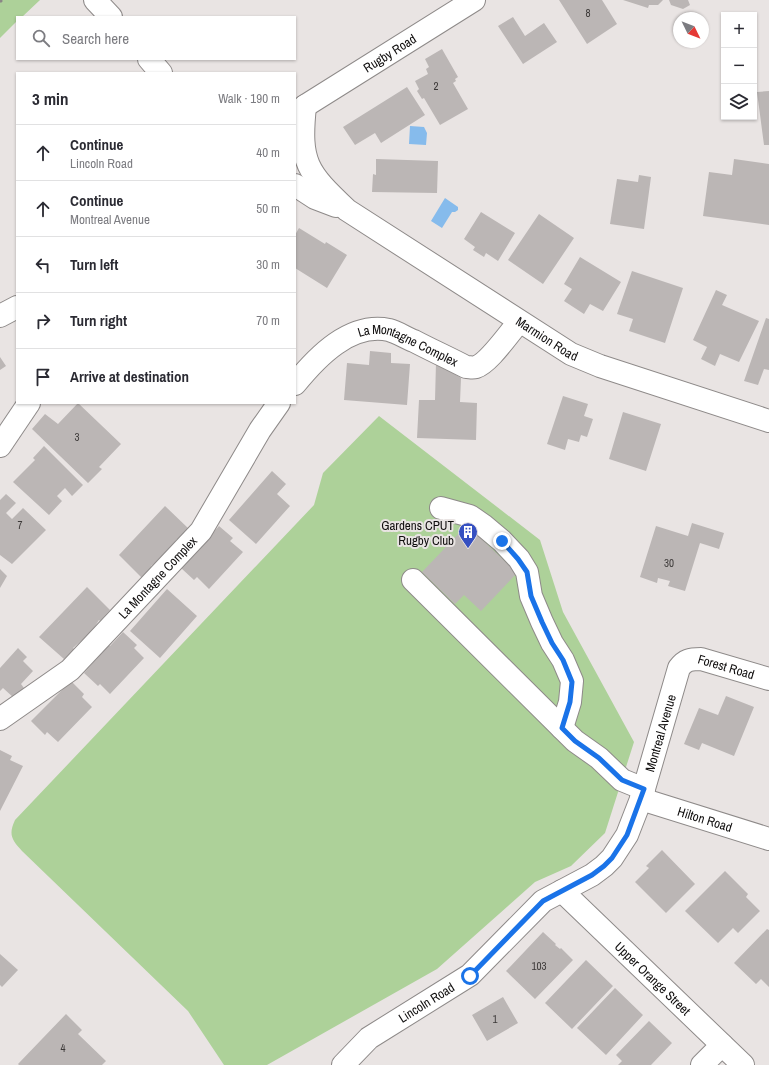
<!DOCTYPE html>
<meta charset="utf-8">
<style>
body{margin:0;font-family:"Archivo Narrow",sans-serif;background:#f2f2f3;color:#2b2b33}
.controls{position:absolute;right:12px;top:12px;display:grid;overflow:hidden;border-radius:0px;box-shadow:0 1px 3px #0004}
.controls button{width:36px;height:36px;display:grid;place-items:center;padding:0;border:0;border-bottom:1px solid #e1e1e2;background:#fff;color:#2b2b33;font:20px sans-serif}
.compass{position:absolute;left:673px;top:12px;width:36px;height:36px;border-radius:50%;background:#fff;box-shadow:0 1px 3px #0004;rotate:133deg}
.stop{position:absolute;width:12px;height:12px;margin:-9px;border:3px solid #1a73e8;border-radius:50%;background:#fff}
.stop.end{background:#1a73e8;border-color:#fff;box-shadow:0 1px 4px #0008}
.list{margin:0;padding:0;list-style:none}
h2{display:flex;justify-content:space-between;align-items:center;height:52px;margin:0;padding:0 16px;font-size:17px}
h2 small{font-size:13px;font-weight:400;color:#7c7c81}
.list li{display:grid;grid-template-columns:26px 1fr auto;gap:12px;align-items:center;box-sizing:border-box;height:56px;padding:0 16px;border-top:1px solid #e1e1e2}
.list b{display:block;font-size:15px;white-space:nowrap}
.list p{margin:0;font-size:13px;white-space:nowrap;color:#7c7c81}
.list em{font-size:13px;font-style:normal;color:#7c7c81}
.icon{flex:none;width:22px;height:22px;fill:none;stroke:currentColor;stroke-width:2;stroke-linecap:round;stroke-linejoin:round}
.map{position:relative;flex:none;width:769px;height:1065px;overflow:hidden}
.search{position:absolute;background:#fff;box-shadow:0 1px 3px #0004;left:16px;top:16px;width:280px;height:44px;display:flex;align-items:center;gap:10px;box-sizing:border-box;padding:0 14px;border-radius:0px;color:#7c7c81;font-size:15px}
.panel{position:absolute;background:#fff;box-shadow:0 1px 3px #0004;left:16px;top:72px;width:280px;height:332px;border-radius:0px}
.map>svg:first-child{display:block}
.green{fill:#add199}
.water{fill:#86bbec}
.building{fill:#bbb6b5}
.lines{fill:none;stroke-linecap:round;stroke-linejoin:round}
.minor-casing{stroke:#8e8a89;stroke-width:24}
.path{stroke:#8a8686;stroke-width:2.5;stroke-dasharray:3 2;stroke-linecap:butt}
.minor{stroke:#fff;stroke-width:22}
.route{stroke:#1a73e8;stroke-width:5}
.labels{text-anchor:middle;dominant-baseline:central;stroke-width:4;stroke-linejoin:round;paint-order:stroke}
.number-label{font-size:11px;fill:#3c3938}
.street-label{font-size:13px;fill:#110f0f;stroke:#e9e4e3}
.poi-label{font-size:13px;fill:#110f0f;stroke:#e9e4e3;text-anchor:end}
</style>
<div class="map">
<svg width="769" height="1065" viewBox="0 0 769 1065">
<rect width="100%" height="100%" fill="#e9e4e3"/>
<path class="green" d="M0 0H40L22 17H17V21L0 38Z
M379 416 540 540 563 612 634 742 605 833 571 866 535 882 437 969 267 1065H224L188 1011 22 851C12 840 8 835 15 820L314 505 323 473Z"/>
<path class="water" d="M410 126 424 127 427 133 426 145 409 144Z
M445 198 458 207V210L455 212H452L442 228 431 221Z"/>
<path class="building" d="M559 0H602L617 24 587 44Z
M623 0H663L658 5H649L648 8Z
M669 0H688L690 5 683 9 671 5Z
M513 17 525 36 544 23 557 42 523 64 498 26Z
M442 49 458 77 455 79 456 81 453 83 468 109 440 125 424 98 422 99 417 91 419 89 415 81 428 74 426 69 429 67 425 59Z
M407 87 425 115 381 143 375 133 355 145 343 127Z
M769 91V145H764L757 92Z
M376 159 438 161 437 193 372 192 373 174 376 175Z
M734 159 769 164V225L703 216 709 172 732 175Z
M639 175 651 177 644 229 610 224 617 179 638 182Z
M481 212 515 233 498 261 486 253 484 257 473 250 475 247 464 239Z
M539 214 574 238 543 284 508 260Z
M299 228 325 244 326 242 347 255 327 288 295 268V235Z
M580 257 621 282 603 311 590 304 584 314 564 301 572 289 564 284Z
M632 271 683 288 665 343 629 331 633 319 617 314Z
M716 290 727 295 722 305 759 321 739 362 720 354 715 366 701 359 707 347 693 340Z
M766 318 769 319V370L764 369 758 385 744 381Z
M370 351 391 353V363L410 364 407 405 344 400 347 363 369 365Z
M0 357 6 366 0 370Z
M436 363 461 378 460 402 477 403 476 440 417 438 419 400H435Z
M563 396 588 404 584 416 593 419 587 437 581 435 579 442 568 439 565 450 547 444Z
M78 403 121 444 99 467 102 469 88 483 32 429 45 414 58 424Z
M623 412 661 424 646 471 609 459Z
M44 446 83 485 72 496 65 488 57 496 62 501 49 515 13 482 35 460 33 458Z
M272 471 286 484 277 494 290 506 256 544 229 520Z
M6 494 16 503 6 513 12 519 23 508 46 530 12 564 0 555V500Z
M165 506 189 529 178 540 177 539 169 550 162 558 151 566 152 567 142 578 119 555Z
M692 523 724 533 719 549 700 543 685 591 668 586 670 581 658 578 657 583 640 577 656 526 688 536Z
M467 525 517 573 481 611 464 595 455 604 422 572Z
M219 526 233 538 230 541 243 552 209 589 197 577 194 580 181 568Z
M0 569 7 576 0 588Z
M87 587 110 610 100 621 99 620 92 631 82 640 73 648 74 649 64 659 39 637Z
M167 589 197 616 160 658 130 631Z
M123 632 137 645 134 648 144 658 110 694 100 684 98 686 84 673 109 645 110 646Z
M18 648 27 657 23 661 33 671 21 684 24 688 14 698 3 688 0 691V668Z
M71 681 84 694 82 697 92 707 58 742 47 732 45 735 31 721Z
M726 696 754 707 734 756 702 743 699 750 684 744 699 708 718 715Z
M0 750 12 756 10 760 23 766 0 811Z
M662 850 695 884 666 913 635 882 649 868 646 866Z
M725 871 748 894 746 897 760 911 738 933 733 928 718 943 685 911Z
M767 929 769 930V987L761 979 756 984 734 963Z
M543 932 556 944 555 945 560 949 561 948 573 960 535 999 506 971Z
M0 954 18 970 2 987 0 985Z
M586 960 613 986 572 1029 545 1003Z
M615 988 643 1015 606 1055 577 1028Z
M503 997 518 1023 487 1041 472 1015Z
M66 1014 82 1030 78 1034 106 1061 102 1065H19L18 1064Z
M649 1021 672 1043 651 1065H618L622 1061 616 1055Z"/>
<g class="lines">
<g class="minor-casing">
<g id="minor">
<path d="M95 0 111 17"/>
<path d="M149 59 161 73"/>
<path id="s1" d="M305 106C299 163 307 172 347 210L571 354 600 366 769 421"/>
<path id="s2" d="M295 116 305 106 474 0"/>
<path d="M295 185 315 198 336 206"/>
<path d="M0 316 17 307"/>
<path id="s3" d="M295 384C317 357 350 322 389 330 397 332 406 338 414 341 431 350 449 358 466 367 470 367 472 368 476 367 489 363 509 333 519 322"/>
<path d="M0 446 29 403"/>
<path d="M441 508 470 516 483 525 502 541 519 559 527 572 531 596 542 622 552 643 563 660 572 681 570 702 562 728"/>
<path d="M413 580 575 741 599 758 622 780 644 789"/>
<path id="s4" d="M0 719 70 670 201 531 260 430 279 403"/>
<path id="s5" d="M641 799 769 839"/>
<path id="s6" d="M562 891 743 1065"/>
<path id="s7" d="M343 1065 369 1038 470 975 543 901 592 875 604 866 612 858 627 835 641 799 679 668C685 660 690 659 701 659L769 679"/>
<path d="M702 1065 722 1045"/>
</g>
</g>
<path class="path" d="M0 2 2 0"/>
<use href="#minor" class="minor"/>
</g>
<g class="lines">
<path class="route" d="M470 976 543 901 592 875 604 866 612 858 627 835 644 789 622 780 599 758 575 741 562 728 570 702 572 682 563 660 552 643 542 622 531 596 527 572 518 559 502 541"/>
</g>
<defs>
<g id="building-pin" transform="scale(1)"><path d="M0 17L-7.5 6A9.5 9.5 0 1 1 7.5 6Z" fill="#3550c1" stroke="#e9e4e3"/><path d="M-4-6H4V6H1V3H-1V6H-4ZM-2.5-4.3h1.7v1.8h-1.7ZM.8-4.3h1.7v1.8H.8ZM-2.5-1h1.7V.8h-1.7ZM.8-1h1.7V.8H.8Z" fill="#fff"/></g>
</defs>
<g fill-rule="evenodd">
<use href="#building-pin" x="468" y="532"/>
</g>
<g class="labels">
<g class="number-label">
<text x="588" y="13">8</text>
<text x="436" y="86">2</text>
<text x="77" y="437">3</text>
<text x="20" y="525">7</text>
<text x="669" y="563">30</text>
<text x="539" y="966">103</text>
<text x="495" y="1019">1</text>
<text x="63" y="1048">4</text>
</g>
<g class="street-label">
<text stroke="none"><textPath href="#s2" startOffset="114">Rugby Road</textPath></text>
<text stroke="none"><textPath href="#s1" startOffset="357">Marmion Road</textPath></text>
<text stroke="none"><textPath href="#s3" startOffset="136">La Montagne Complex</textPath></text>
<text stroke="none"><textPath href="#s4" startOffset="213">La Montagne Complex</textPath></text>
<text stroke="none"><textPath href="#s7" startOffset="596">Forest Road</textPath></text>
<text stroke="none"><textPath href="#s7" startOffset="477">Montreal Avenue</textPath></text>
<text stroke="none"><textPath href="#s5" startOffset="67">Hilton Road</textPath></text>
<text stroke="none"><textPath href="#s6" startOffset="126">Upper Orange Street</textPath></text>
<text stroke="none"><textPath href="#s7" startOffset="105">Lincoln Road</textPath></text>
</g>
<g class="poi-label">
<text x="454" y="525">Gardens CPUT<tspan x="454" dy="15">Rugby Club</tspan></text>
</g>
</g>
</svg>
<div class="controls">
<button>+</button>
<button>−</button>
<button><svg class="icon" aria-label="layers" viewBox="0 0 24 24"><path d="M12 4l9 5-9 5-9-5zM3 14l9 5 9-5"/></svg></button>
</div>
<svg class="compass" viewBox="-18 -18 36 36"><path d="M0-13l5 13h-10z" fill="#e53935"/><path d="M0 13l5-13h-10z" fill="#7c7c81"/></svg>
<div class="stop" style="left:470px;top:976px"></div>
<div class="stop end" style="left:502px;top:541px"></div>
<div class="search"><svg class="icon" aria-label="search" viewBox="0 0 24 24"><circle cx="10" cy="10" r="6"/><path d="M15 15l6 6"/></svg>Search here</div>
<section class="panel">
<h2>3 min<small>Walk · 190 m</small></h2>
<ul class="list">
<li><svg class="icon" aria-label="ahead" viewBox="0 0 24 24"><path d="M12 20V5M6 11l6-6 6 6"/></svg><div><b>Continue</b><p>Lincoln Road</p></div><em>40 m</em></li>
<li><svg class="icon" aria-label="ahead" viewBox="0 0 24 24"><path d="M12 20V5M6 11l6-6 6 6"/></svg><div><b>Continue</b><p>Montreal Avenue</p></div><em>50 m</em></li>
<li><svg class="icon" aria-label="left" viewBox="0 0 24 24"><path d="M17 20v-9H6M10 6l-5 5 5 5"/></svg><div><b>Turn left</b></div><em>30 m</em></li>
<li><svg class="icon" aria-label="right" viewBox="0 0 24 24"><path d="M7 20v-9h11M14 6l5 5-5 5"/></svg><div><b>Turn right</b></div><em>70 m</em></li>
<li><svg class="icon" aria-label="arrive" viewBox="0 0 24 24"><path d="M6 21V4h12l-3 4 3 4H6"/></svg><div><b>Arrive at destination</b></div></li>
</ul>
</section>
</div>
